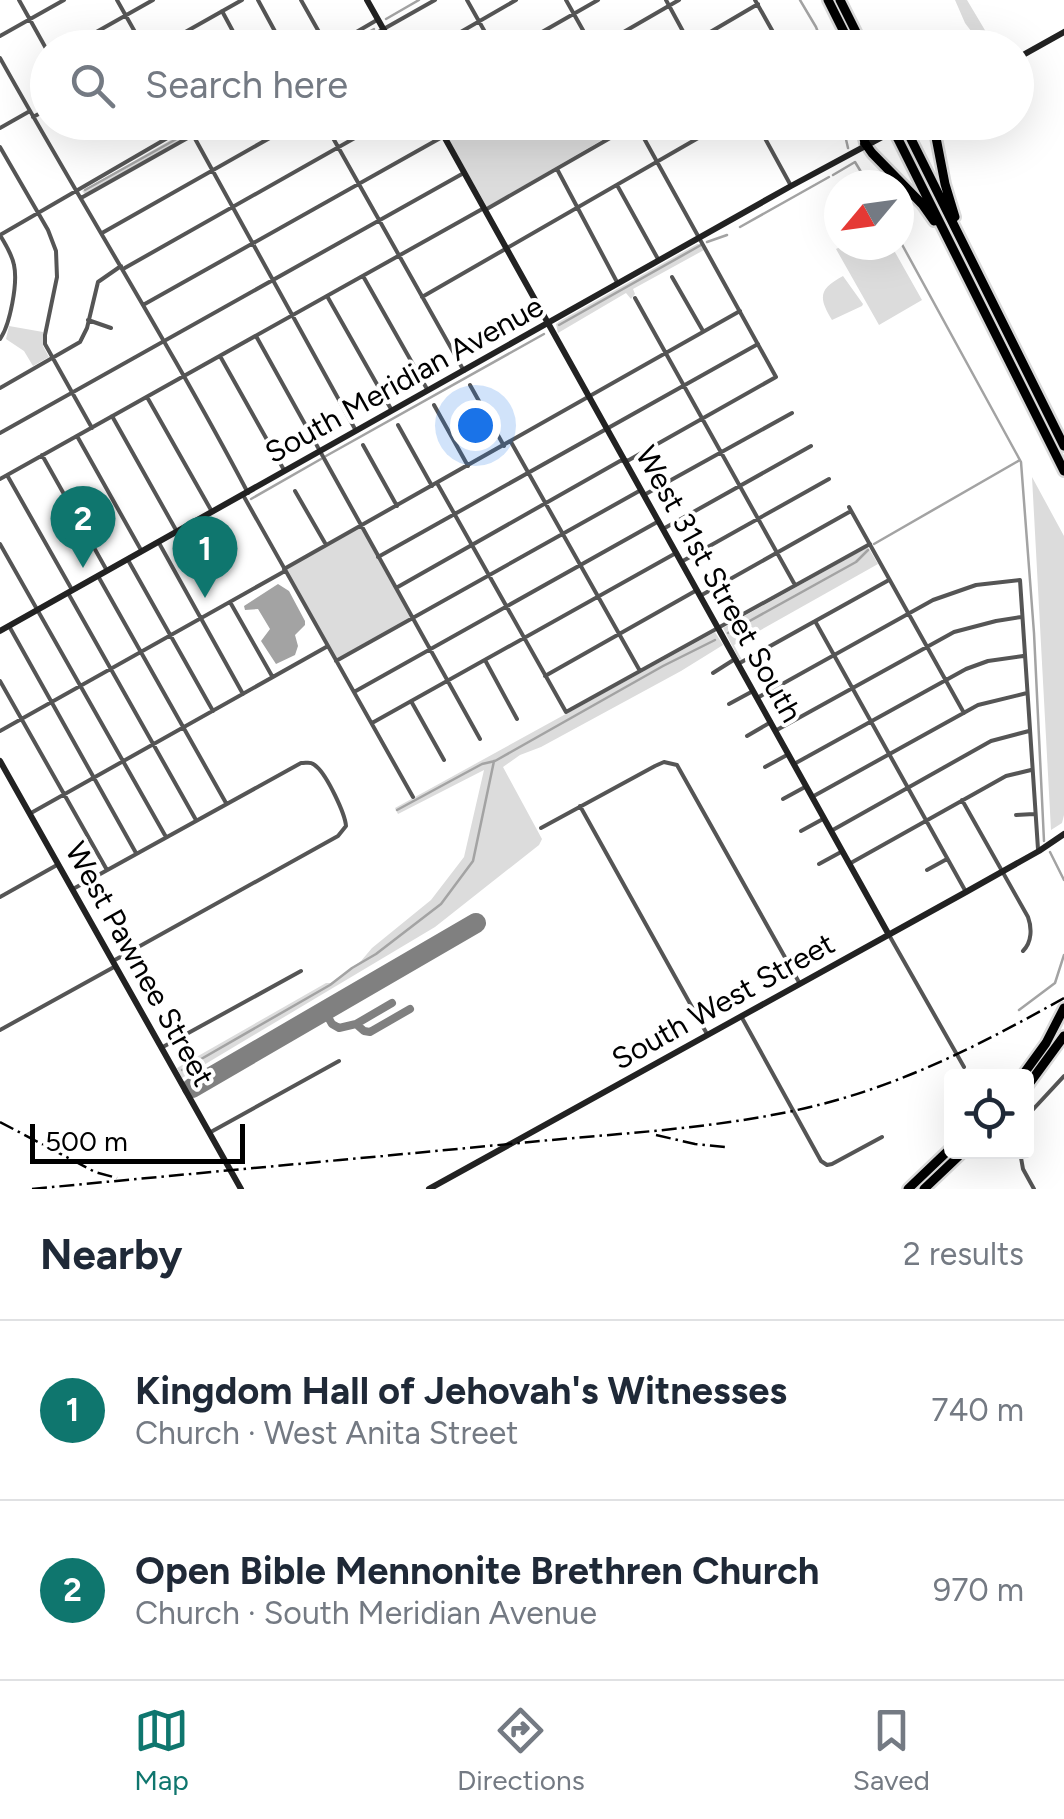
<!DOCTYPE html>
<meta charset="utf-8">
<style>
body{margin:0;font-family:Figtree,sans-serif;background:#f2f2f3;color:#1f2937}
.controls{position:absolute;right:30px;bottom:30px;display:grid;overflow:hidden;border-radius:10px;box-shadow:0 10px 40px #0002}
.controls button{width:90px;height:90px;display:grid;place-items:center;padding:0;border:0;border-bottom:2px solid #e0e1e3;background:#fff;color:#1f2937;font:50px sans-serif}
.compass{position:absolute;left:824px;top:170px;width:90px;height:90px;border-radius:50%;background:#fff;box-shadow:0 10px 40px #0002;rotate:241deg}
.scale{position:absolute;left:30px;bottom:25px;width:215px;box-sizing:border-box;padding-left:10px;border:5px solid #000;border-top:0;font-size:28px;line-height:35px;white-space:nowrap;color:#000;-webkit-text-stroke:8px #fff;paint-order:stroke}
.you{position:absolute;left:475px;top:425px;width:35px;height:35px;margin:-25px;border:8px solid #fff;border-radius:50%;background:#1a73e8;box-shadow:0 0 0 15px #1a73e833}
.badge{display:grid;place-items:center;width:65px;height:65px;border-radius:50%;background:#0f766e;color:#fff;font-size:32px;font-weight:700}
.pin{position:absolute;translate:-50% -82px;filter:drop-shadow(0 2px 5px #0008)}
.pin::after{content:'';position:absolute;top:52px;width:35px;height:30px;background:inherit;clip-path:polygon(0 0,100% 0,50% 100%)}
.list{margin:0;padding:0;list-style:none}
h2{display:flex;justify-content:space-between;align-items:center;height:130px;margin:0;padding:0 40px;font-size:42px}
h2 small{font-size:32px;font-weight:400;color:#747a83}
.list li{display:grid;grid-template-columns:65px 1fr auto;gap:30px;align-items:center;box-sizing:border-box;height:180px;padding:0 40px;border-top:2px solid #e0e1e3}
.list b{display:block;font-size:38px;white-space:nowrap}
.list p{margin:0;font-size:32px;white-space:nowrap;color:#747a83}
.list em{font-size:32px;font-style:normal;color:#747a83}
.icon{flex:none;width:55px;height:55px;fill:none;stroke:currentColor;stroke-width:2;stroke-linecap:round;stroke-linejoin:round}
.map{position:relative;flex:none;width:1064px;height:1189px;overflow:hidden}
.search{position:absolute;background:#fff;box-shadow:0 10px 40px #0002;left:30px;right:30px;top:30px;height:110px;display:flex;align-items:center;gap:25px;box-sizing:border-box;padding:0 35px;border-radius:55px;color:#747a83;font-size:38px}
.sheet{height:490px;background:#fff}
nav{display:flex;justify-content:space-around;align-items:center;box-sizing:border-box;height:140px;border-top:2px solid #e0e1e3;background:#fff;font-size:28px;color:#747a83}
nav a{display:grid;justify-items:center;gap:5px}
nav .on{color:#0f766e}
.map>svg:first-child{display:block}
.green{fill:#dcdcdc}
.water{fill:#a3a3a3}
.lines{fill:none;stroke-linecap:round;stroke-linejoin:round}
.stream{stroke:#a3a3a3;stroke-width:2.5}
.taxiway{stroke:#808080;stroke-width:8}
.runway{stroke:#808080;stroke-width:20}
.highway-casing{stroke:#dbdbdb;stroke-width:14}
.street{stroke:#555;stroke-width:4}
.secondary{stroke:#222;stroke-width:6}
.highway{stroke:#000;stroke-width:9}
.rail{stroke:#000;stroke-width:2.5;stroke-dasharray:15 5 2.5 5;stroke-linecap:butt}
.highway-bridge-casing{stroke:#dbdbdb;stroke-width:14;stroke-linecap:butt}
.highway-bridge{stroke:#000;stroke-width:9}
.labels{text-anchor:middle;dominant-baseline:central;stroke-width:8;stroke-linejoin:round;paint-order:stroke}
.street-label{font-size:30px;fill:#000;stroke:#fff}
</style>
<div class="map">
<svg width="1064" height="1189" viewBox="0 0 1064 1189">
<rect width="100%" height="100%" fill="#fff"/>
<path class="green" d="M955 0H967L995 47H983L965 23Z
M633 122 487 207 446 135 468 123Z
M200 123H213L85 194 82 191Z
M697 244H700L704 250 633 289 635 294 631 299 626 293 558 333 556 324 560 321Z
M844 245H891L922 300 879 325 836 249Z
M843 276 863 304 862 306 832 320C818 297 819 289 843 276Z
M9 326 43 332V346L49 357 33 366 24 351 6 339Z
M1032 477 1064 536V815L1062 823 1051 830Z
M361 526 413 618 336 661 284 569Z
M868 547 878 564 734 645 742 660 739 659 723 628Z
M715 632 723 645 681 671 541 747 520 755 503 767 542 839 539 845 435 927 182 1078 177 1068 326 983H331L361 961 372 948 431 900 464 857 484 770 398 814 395 808Z"/>
<path class="water" d="M278 584 289 591 305 621V625L295 635 298 646 295 655 276 664 261 641 270 629 258 609 245 610 244 606Z"/>
<g class="lines">
<path class="stream" d="M800 0 816 27 824 48
M386 19 419 0
M340 48 374 29
M842 122 848 148
M833 175 855 162 869 185
M85 190 207 122
M740 227 829 177
M899 239 1021 462 1034 633 1044 841
M707 242 727 235
M559 325 701 245
M326 456 544 334
M251 499 321 459
M874 544 1020 460
M728 633 856 562 868 550
M397 810 482 764 495 761 663 666 715 640
M1050 852 1064 880
M1019 1010 1055 983 1064 955
M182 1070 330 985 352 968 376 954 441 904 473 861 494 761"/>
<path class="taxiway" d="M324 1010 332 1024 339 1028 356 1024 392 1003
M356 1024 364 1031 370 1032 410 1009"/>
<path class="runway" d="M192 1088 476 923"/>
<g class="highway-casing">
<path id="highway" d="M828 0 852 48
M840 0 864 48
M860 122 865 143 872 153 922 204 934 221
M933 122 945 184 955 217
M907 131 1064 446
M897 137 1064 471
M1022 1076 1046 1043 1064 1008
M1026 1088 1064 1036
M908 1189 952 1147
M924 1189 963 1152"/>
</g>
<path class="street" d="M19 0 48 52
M117 0 144 48
M258 0 284 48
M301 0 328 48
M467 0 494 48
M566 0 593 48
M666 0 692 48
M755 0 782 48
M222 11 236 37 237 48
M0 36 64 0
M68 48 153 0
M157 48 242 0
M329 48 377 20
M350 48 435 0
M433 48 516 0
M514 48 598 0
M596 48 679 0
M683 48 758 4
M0 58C81 203 170 345 248 493
M33 117 48 109
M87 122 98 127 111 122
M324 122 464 371
M756 122 790 184
M0 128 30 111
M443 134 464 122
M193 135 355 429
M0 147 48 230 56 251 57 277 45 335V344L92 428
M557 169 618 284
M617 185 658 259
M81 198 216 122
M485 210 638 122
M102 233 298 122
M0 235 195 122
M0 235C5 244 12 254 14 265 18 283 10 325 0 339
M123 269 383 122
M363 276 427 389
M672 277 703 331
M327 296 391 409
M422 297 726 122
M635 298 795 585
M143 305 444 136
M88 320 111 328
M256 336 480 739
M220 356 284 470
M470 385 504 446
M0 388 80 342 87 328 98 282 121 266
M147 397 211 510
M434 405 468 466
M112 416 176 530
M398 425 432 486
M0 433 462 174
M77 436 141 550
M511 442 640 671
M363 445 397 506
M42 455 106 569
M7 475 71 588
M0 479 484 208
M437 483 566 712 870 544
M295 491 325 543
M243 495 413 797
M644 495 792 413
M849 507 964 713
M187 527 193 537
M663 529 811 446
M159 543 243 694
M0 544 166 837
M378 557 758 344
M128 560 213 711
M681 562 829 479
M284 569 740 311
M98 576 226 803
M396 588 620 461 629 460 776 377 635 122
M68 593 196 820
M700 596 851 511
M230 602 272 676
M815 621 966 892
M9 626 136 853
M485 660 517 719
M336 661 641 490
M738 664 889 580
M713 673 735 659
M545 676 697 590
M0 681 107 870
M354 692 659 521
M757 698 933 600 976 585 1020 580 1038 849
M411 701 444 760
M729 704 753 691
M372 723 676 553
M0 731 285 571
M775 731 954 632 996 621 1021 617
M747 736 771 722
M794 764 966 669 988 661 1023 656
M765 767 787 755
M812 797 978 705 1027 693
M783 799 805 787
M962 800 1028 917C1032 928 1032 942 1023 951
M580 806 707 1034
M31 813 328 646
M1016 815 1034 814
M541 828 655 766 664 762 677 765 800 984
M801 831 823 819
M831 831 991 741 1029 731
M819 864 841 852
M849 864 1006 776 1031 770
M927 870 947 859
M73 889 301 763C309 763 311 761 317 767 327 776 345 813 346 826L338 836 113 961
M0 897 57 865
M889 935 964 1067
M741 1016 821 1161 827 1165 832 1164 882 1137
M0 1030 114 967
M161 1048 301 971
M1026 1117 1064 1076
M209 1133 339 1061
M1020 1152 1023 1169 1034 1189"/>
<path class="secondary" d="M367 0 394 48
M1016 59 1064 32
M436 122 889 935
M863 144 901 122
M0 631 791 186 910 122
M0 761 241 1189
M429 1189 966 892 1039 851 1064 834"/>
<use href="#highway" class="highway"/>
<path class="rail" d="M0 1122 95 1172 117 1178
M656 1135 695 1144 725 1147
M32 1189C198 1173 364 1158 530 1142 632 1132 738 1128 837 1100 918 1077 991 1039 1064 998"/>
<g class="highway-bridge-casing">
<path id="highway-bridge" d="M890 122 897 137
M903 122 907 131"/>
</g>
<use href="#highway-bridge" class="highway-bridge"/>
</g>
<g class="labels">
<g class="street-label">
<text transform="translate(404 379) rotate(-29)">South Meridian Avenue</text>
<text transform="translate(719 584) rotate(61)">West 31st Street South</text>
<text transform="translate(140 964) rotate(61)">West Pawnee Street</text>
<text transform="translate(723 1001) rotate(-29)">South West Street</text>
</g>
</g>
</svg>
<div class="controls">
<button><svg class="icon" aria-label="locate" viewBox="0 0 24 24"><circle cx="12" cy="12" r="6"/><path d="M12 2v4M12 18v4M2 12h4M18 12h4"/></svg></button>
</div>
<svg class="compass" viewBox="-18 -18 36 36"><path d="M0-13l5 13h-10z" fill="#e53935"/><path d="M0 13l5-13h-10z" fill="#747a83"/></svg>
<div class="scale">500 m</div>
<div class="you"></div>
<div class="pin badge" style="left:205px;top:598px">1</div>
<div class="pin badge" style="left:83px;top:568px">2</div>
<div class="search"><svg class="icon" aria-label="search" viewBox="0 0 24 24"><circle cx="10" cy="10" r="6"/><path d="M15 15l6 6"/></svg>Search here</div>
</div>
<section class="sheet">
<h2>Nearby<small>2 results</small></h2>
<ul class="list">
<li><span class="badge">1</span><div><b>Kingdom Hall of Jehovah's Witnesses</b><p>Church · West Anita Street</p></div><em>740 m</em></li>
<li><span class="badge">2</span><div><b>Open Bible Mennonite Brethren Church</b><p>Church · South Meridian Avenue</p></div><em>970 m</em></li>
</ul>
</section>
<nav>
<a class="on"><svg class="icon" aria-label="map" viewBox="0 0 24 24"><path d="M3 6l6-2 6 2 6-2v14l-6 2-6-2-6 2zM9 4v14M15 6v14"/></svg>Map</a>
<a><svg class="icon" aria-label="directions" viewBox="0 0 24 24"><path d="M12 3l9 9-9 9-9-9zM9 14v-3h6M13 9l2 2-2 2"/></svg>Directions</a>
<a><svg class="icon" aria-label="saved" viewBox="0 0 24 24"><path d="M7 4h10v16l-5-4-5 4z"/></svg>Saved</a>
</nav>
